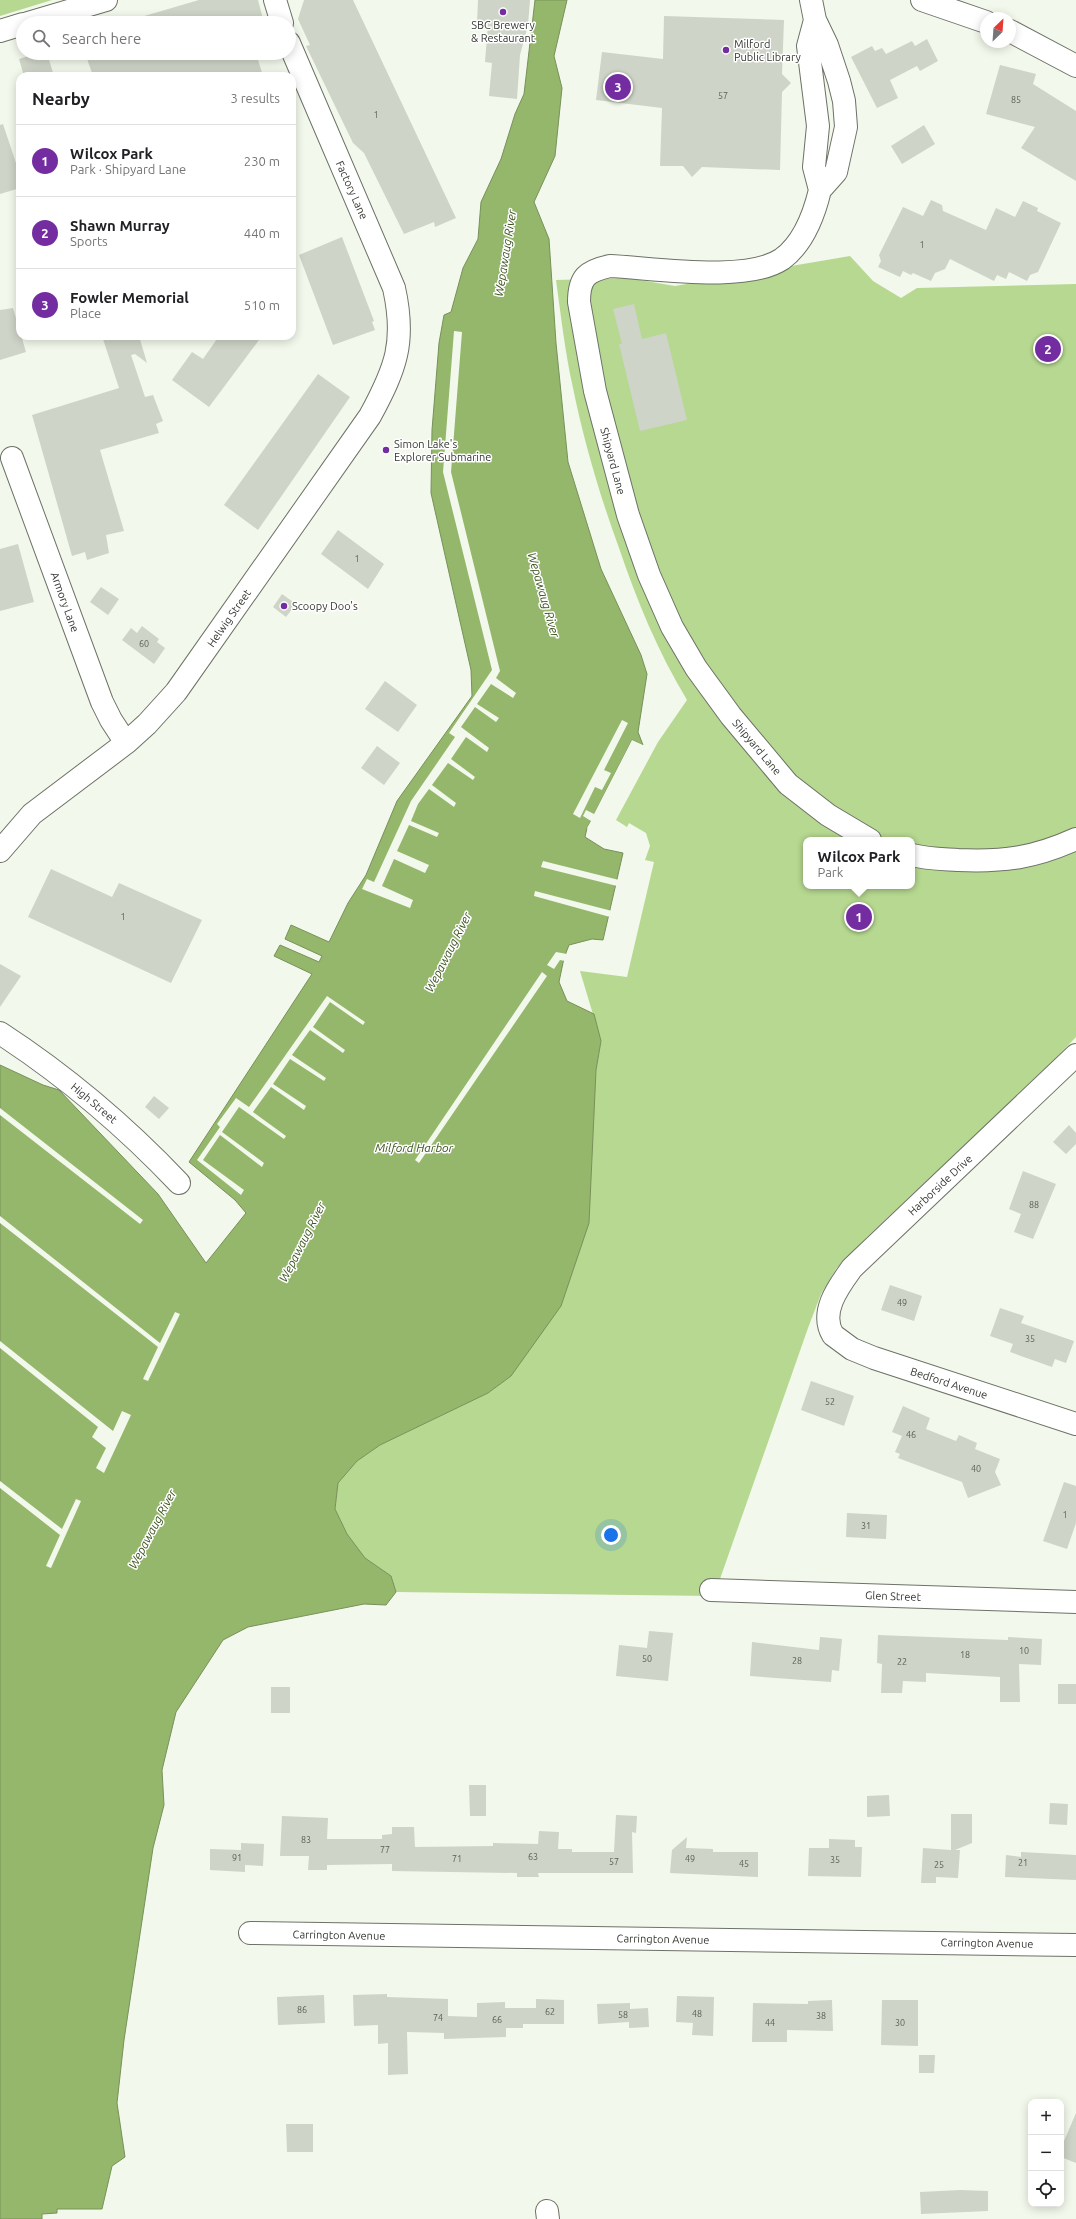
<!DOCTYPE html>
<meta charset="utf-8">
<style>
body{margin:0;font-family:Ubuntu,sans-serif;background:#f6f6f6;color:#202124}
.controls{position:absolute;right:12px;bottom:12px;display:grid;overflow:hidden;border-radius:8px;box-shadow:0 2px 10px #0003}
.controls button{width:36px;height:36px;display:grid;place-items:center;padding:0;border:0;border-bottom:1px solid #e0e0e0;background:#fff;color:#202124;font:20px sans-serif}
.compass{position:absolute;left:980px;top:12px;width:36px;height:36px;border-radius:50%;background:#fff;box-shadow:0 2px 10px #0003;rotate:25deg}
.you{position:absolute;left:611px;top:1535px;width:14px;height:14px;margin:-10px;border:3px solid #fff;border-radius:50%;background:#1a73e8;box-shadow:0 0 0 6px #1a73e833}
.badge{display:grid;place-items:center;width:26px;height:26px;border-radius:50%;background:#742da0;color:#fff;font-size:13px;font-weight:700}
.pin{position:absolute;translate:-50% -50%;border:2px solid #fff;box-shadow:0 1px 4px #0006}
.popup{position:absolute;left:803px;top:837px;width:112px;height:52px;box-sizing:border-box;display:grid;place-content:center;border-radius:8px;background:#fff;filter:drop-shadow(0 1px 3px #0005);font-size:13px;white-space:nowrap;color:#757577}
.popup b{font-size:15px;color:#202124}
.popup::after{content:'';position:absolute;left:50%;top:100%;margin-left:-8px;border:8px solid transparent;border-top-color:#fff}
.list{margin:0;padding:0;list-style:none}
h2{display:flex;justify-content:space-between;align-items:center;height:52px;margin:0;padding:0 16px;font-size:17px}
h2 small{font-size:13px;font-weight:400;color:#757577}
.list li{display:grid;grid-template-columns:26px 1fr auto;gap:12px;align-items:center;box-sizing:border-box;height:72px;padding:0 16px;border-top:1px solid #e0e0e0}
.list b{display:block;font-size:15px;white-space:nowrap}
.list p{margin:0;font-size:13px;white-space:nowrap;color:#757577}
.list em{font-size:13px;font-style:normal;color:#757577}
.icon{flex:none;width:22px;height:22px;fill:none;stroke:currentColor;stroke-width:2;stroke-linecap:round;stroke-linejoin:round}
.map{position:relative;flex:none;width:1076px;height:2219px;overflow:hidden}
.search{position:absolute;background:#fff;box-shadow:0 2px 10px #0003;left:16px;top:16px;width:280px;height:44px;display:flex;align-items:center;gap:10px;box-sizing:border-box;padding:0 14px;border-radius:22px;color:#757577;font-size:15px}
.panel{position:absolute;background:#fff;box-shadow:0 2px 10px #0003;left:16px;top:72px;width:280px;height:268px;border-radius:12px}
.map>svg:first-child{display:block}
.green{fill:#b6d890;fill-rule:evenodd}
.water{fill:#94b76b;stroke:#78915a}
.pier{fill:#f2f8eb}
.building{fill:#ced4c7}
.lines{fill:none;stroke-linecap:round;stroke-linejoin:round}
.minor-casing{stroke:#6c7266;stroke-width:24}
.major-casing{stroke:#6c7266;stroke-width:24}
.minor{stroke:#fff;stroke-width:22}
.major{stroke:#fff;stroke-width:22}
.poi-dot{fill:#742da0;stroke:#fff;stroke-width:1.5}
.labels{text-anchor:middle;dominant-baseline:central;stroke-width:3;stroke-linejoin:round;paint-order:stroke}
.number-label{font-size:9px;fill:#5b5e57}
.poi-label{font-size:11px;fill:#353732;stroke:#fff;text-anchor:start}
.street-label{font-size:11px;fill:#353732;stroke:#fff}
.water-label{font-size:12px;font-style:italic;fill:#3c521d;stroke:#fff}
</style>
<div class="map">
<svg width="1076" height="2219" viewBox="0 0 1076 2219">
<rect width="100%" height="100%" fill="#f2f8eb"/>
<path class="green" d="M0 0H52L0 16Z
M850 256 873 281 901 298 917 288 1076 284V1037L1046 1068 868 1236 836 1269 821 1294 808 1328 714 1596 396 1592 391 1576 365 1558 347 1534 335 1509 338 1483 357 1461 380 1445 488 1393 511 1376 596 1070 601 1041 580 971 627 977 654 862 645 860 650 846 646 833 629 823 627 827 616 820 658 742 687 700C658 652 637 601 619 548 600 496 584 442 573 388 565 352 561 316 556 280L628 278 675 286ZM806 840H912V886H806Z"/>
<path class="water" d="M535 0H567L554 56 562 88 555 156 534 202 549 239 556 343 568 462 601 569 641 655 647 674 638 732 643 745 632 740 587 828 585 837 604 849 623 853 603 940 592 939 569 945 564 958 559 982 567 1001 594 1014 601 1041 596 1070 589 1223 561 1306 511 1376 488 1393 380 1445 357 1461 338 1483 335 1509 347 1534 365 1558 391 1576 396 1592 386 1605 364 1604 248 1627 223 1640 176 1712 162 1770 164 1805 153 1848 124 2040 117 2103 125 2157 112 2166 102 2209H57V2213L42 2214V2219H0V1065L43 1085 59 1090 158 1194 206 1263 246 1213 235 1200 189 1162 312 974 274 956 280 945 319 962 322 956 285 939 291 925 329 942 348 903 366 875 397 801 472 696 471 670 431 493 432 430 439 343 444 315 451 312 463 268 478 239 481 202 501 159 515 114 524 94Z"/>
<path class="pier" d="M454 331 462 332 451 472 500 671 496 678 516 693 513 698 491 684 477 704 499 718 496 722 475 707 461 727 489 748 487 752 466 737 451 759 475 777 473 780 448 763 432 785 456 803 454 807 429 789 418 804 411 821 439 833 437 837 409 825 397 851 429 865 425 873 394 859 382 886 413 900 410 908 362 889 367 879 374 882 411 801 455 737 449 733 492 670 443 472Z
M622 720 628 723 604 770 611 773 602 790 595 787 580 818 573 814Z
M632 740 643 745 642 747 633 743 589 829 587 828 591 821 583 816 586 810 594 814Z
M543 861 619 880 617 886 541 867Z
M535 891 612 911 610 917 534 896Z
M556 952 567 954 565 961 560 960 554 969 547 965Z
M542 972 547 976 419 1163 415 1160Z
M327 996 365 1022 363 1025 330 1002 313 1027 345 1050 343 1053 310 1030 292 1055 326 1078 324 1081 290 1059 273 1084 306 1106 304 1110 271 1087 253 1112 286 1136 284 1139 239 1107 222 1132 264 1163 262 1167 220 1135 203 1160 244 1190 241 1195 197 1160 220 1127 217 1124 236 1098 249 1107Z
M0 1108 143 1220 140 1224 0 1115Z
M0 1216 160 1343 175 1312 180 1314 148 1381 143 1379 158 1347 0 1223Z
M0 1341 113 1431 122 1411 131 1415 104 1473 96 1468 106 1448 92 1437 98 1427 0 1348Z
M0 1481 62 1529 76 1499 81 1501 51 1568 46 1566 60 1535 0 1488Z"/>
<path class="building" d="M199 0H258L264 23H134V19Z
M304 0H353L456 218 435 227 434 222 404 234 364 153 353 143 306 46 310 45 298 19Z
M478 0H530L528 25 520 55 517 99 489 96 492 63 485 62 488 24H477Z
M664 16 784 20 782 74 791 83 782 92 780 170 702 167 692 177 683 166H660L662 108 596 100 602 52 663 59Z
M927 39 938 61 920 71 917 66 890 80 898 98 877 108 851 57 872 46 875 51 882 48 886 54 912 41 915 46Z
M38 53H47L54 76H24L19 59Z
M85 53H256L263 76H93Z
M1000 65 1036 74 1033 84 1076 111V181L1021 148 1035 127 986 114Z
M3 124 20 175V188L0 194V125Z
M924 125 935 144 902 164 891 146Z
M931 200 942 205 943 211 986 230 996 208 1015 217 1023 201 1038 208 1037 211 1061 223 1038 272 1030 275 1027 281 1009 272 1006 279 997 275 994 281 950 259 945 269 935 273 931 281 913 273 911 275 903 271 900 277 878 267 881 261 879 255 903 207 923 216Z
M342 237 374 321 372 322 375 330 333 345 299 255Z
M634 304 642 339 666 333 687 420 640 431 619 344H622L613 309Z
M13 308 26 352 0 360V310Z
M102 336H139L147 363 135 354 131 355 145 397 153 395 163 421 156 424 159 433 100 450 124 531 106 535 109 553 87 560 85 552 72 556 32 415 119 388Z
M219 336H262L209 407 172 380 192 352 203 359Z
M318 374 350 397 258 530 224 505Z
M338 530 384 564 368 589 321 554Z
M18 544 34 602 0 611V549Z
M101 587 119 599 108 615 90 602Z
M282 594 296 604 286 617 273 607Z
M142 626 159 639 157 642 165 648 154 664 122 640 131 628 137 633Z
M385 681 417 705 398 732 365 709Z
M377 746 400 763 384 785 361 768Z
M51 869 112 897 119 883 202 920 171 983 28 917Z
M0 964 21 976 0 1007Z
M154 1096 169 1108 159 1119 145 1107Z
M1069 1125 1076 1133V1144L1066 1154 1053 1142Z
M1023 1171 1056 1184 1033 1239 1014 1232 1021 1214 1009 1209Z
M890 1285 922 1296 914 1321 881 1310Z
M1000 1308 1024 1316 1021 1323 1074 1341 1066 1363 1055 1359 1052 1367 1010 1352 1013 1344 990 1336Z
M811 1381 854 1396 844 1426 801 1410Z
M903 1406 930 1418 926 1429 956 1441 959 1435 977 1443 975 1449 1000 1459 995 1472 1001 1485 968 1498 962 1482 898 1458 900 1454 895 1452 902 1436 892 1432Z
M1064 1482 1076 1486V1523L1067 1549 1043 1541Z
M847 1513 887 1515 886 1539 846 1537Z
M649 1631 673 1633 668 1681 616 1676 619 1645 647 1648Z
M878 1635 1008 1640V1637L1042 1639 1041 1665 1019 1664 1020 1702H1000V1677L926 1673V1682L903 1681 902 1693H881L882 1664 877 1663Z
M820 1637 842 1639 839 1671 832 1670 831 1682 750 1676 752 1642 819 1650Z
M1058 1684H1076V1704H1058Z
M271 1687H290V1713H271Z
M469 1785H486V1816H470Z
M889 1795 890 1816 867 1817V1796Z
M1050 1803 1068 1804 1067 1825 1049 1824Z
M951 1814H972V1843L955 1850H960L958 1878 936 1877V1883H921L923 1848 951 1850Z
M616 1815 637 1816 636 1833 632 1832 633 1873H538L539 1877H517V1873L392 1871V1864L327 1865V1870H308L309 1856H280L282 1816 328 1818 327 1839H382V1835L392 1834V1827H414L415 1847 493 1846V1843L538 1844 539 1831 559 1832 558 1849H572V1852H614Z
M687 1837 686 1848 713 1849V1852H758V1877L670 1873 672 1850Z
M829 1839 855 1840V1847H862L861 1877 808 1876 809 1848H829Z
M241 1843 264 1844 263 1866 245 1865V1872L210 1870V1849L241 1850Z
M1021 1852 1076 1855V1880L1005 1877 1006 1855 1021 1857Z
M387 1994V1997L448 1999V2016L477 2017V2003L505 2002V2008H536V1999L564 2000V2024H523V2028H506V2037L444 2039V2033L407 2032 408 2074 388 2075V2043L378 2044V2025L354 2026 353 1995Z
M324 1995 325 2023 278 2025 277 1997Z
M677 1996 714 1997 713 2036 692 2035 693 2023 676 2022Z
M832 2000 833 2031 787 2030V2042H752L753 2003 808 2004V2001Z
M882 2000H918V2046L881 2045Z
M630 2003V2009L648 2008 649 2027 629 2028V2022L598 2024 597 2004Z
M919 2055H935L934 2073H919Z
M1076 2113V2163L1061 2157V2148Z
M286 2124H313V2152H287Z
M960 2190 988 2191V2211L921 2214 920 2192Z"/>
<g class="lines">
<g class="minor-casing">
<path id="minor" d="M275 0 282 23
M811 0 815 20 827 45 839 81 844 101 846 127 836 172 820 190 814 167 818 126 808 46 815 20
M820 190C814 215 804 243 782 259 747 283 654 268 610 266 587 271 579 277 579 302L595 391 628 515 649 575 672 627 696 668 731 716 788 784 828 815 870 840
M12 458 102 702 111 720 126 743
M0 851 32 814 126 743 147 724 176 692 370 416C396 368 406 342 394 288L289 43
M912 855C927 859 943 859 958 860 1004 862 1034 858 1076 839
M0 1033C66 1076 125 1126 179 1183
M1076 1055 852 1268C839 1286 819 1312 833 1335L852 1349 874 1358 1076 1424
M711 1590 1076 1602
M250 1933 1076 1945
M547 2211 548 2219"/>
</g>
<g class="major-casing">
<path id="major" d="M922 0 986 22
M28 23 106 0
M0 31 23 24
M1010 31 1076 66"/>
</g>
<use href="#minor" class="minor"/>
<use href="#major" class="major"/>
</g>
<g class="poi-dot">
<circle cx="503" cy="12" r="4"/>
<circle cx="726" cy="50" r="4"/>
<circle cx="386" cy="450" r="4"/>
<circle cx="284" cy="606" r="4"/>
</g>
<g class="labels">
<g class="number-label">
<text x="723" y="96">57</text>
<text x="1016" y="100">85</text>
<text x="376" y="115">1</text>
<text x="922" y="245">1</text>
<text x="357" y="559">1</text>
<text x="144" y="644">60</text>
<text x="123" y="917">1</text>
<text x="1034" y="1205">88</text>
<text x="902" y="1303">49</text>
<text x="1030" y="1339">35</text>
<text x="830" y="1402">52</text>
<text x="911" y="1435">46</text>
<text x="976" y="1469">40</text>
<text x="1065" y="1515">1</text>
<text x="866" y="1526">31</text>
<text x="1024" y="1651">10</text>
<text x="965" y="1655">18</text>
<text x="647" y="1659">50</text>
<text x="797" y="1661">28</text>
<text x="902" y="1662">22</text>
<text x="306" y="1840">83</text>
<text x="385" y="1850">77</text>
<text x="533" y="1857">63</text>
<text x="237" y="1858">91</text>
<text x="457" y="1859">71</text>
<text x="690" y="1859">49</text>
<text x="835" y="1860">35</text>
<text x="614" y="1862">57</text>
<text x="1023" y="1863">21</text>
<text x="744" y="1864">45</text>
<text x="939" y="1865">25</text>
<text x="302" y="2010">86</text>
<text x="550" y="2012">62</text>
<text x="697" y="2014">48</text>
<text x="623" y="2015">58</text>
<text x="821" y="2016">38</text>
<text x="438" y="2018">74</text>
<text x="497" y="2020">66</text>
<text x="770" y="2023">44</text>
<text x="900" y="2023">30</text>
</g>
<g class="poi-label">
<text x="503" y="25" text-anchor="middle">SBC Brewery<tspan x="503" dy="13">&amp; Restaurant</tspan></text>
<text x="734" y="44">Milford<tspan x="734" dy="13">Public Library</tspan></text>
<text x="394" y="444">Simon Lake's<tspan x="394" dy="13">Explorer Submarine</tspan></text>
<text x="292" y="606">Scoopy Doo's</text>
</g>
<g class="street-label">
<text transform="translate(352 190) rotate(66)">Factory Lane</text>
<text transform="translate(613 461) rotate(75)">Shipyard Lane</text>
<text transform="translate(65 602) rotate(70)">Armory Lane</text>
<text transform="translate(229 618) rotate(-55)">Helwig Street</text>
<text transform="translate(757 747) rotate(50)">Shipyard Lane</text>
<text transform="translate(94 1103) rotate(40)">High Street</text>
<text transform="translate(940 1185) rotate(-43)">Harborside Drive</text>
<text transform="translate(949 1383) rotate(18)">Bedford Avenue</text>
<text transform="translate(893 1596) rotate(2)">Glen Street</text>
<text transform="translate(339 1935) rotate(1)">Carrington Avenue</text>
<text transform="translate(663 1939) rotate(1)">Carrington Avenue</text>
<text transform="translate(987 1943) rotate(1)">Carrington Avenue</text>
</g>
<g class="water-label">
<text transform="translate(505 253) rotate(-81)">Wepawaug River</text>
<text transform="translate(544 595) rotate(74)">Wepawaug River</text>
<text transform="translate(448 952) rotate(-63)">Wepawaug River</text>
<text x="414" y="1147">Milford Harbor</text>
<text transform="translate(302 1242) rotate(-63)">Wepawaug River</text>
<text transform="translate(152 1529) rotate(-62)">Wepawaug River</text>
</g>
</g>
</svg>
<div class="controls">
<button>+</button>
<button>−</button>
<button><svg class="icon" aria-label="locate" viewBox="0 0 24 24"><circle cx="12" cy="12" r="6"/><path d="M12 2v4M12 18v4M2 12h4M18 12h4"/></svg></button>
</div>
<svg class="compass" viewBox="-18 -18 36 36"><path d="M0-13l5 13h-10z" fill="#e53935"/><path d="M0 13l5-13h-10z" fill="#757577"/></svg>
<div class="you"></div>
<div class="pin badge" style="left:859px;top:917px">1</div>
<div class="popup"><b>Wilcox Park</b>Park</div>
<div class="pin badge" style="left:1048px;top:349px">2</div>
<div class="pin badge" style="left:618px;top:87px">3</div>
<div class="search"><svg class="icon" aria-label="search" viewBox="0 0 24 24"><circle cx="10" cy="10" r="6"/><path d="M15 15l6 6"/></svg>Search here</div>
<section class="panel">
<h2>Nearby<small>3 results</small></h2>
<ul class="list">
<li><span class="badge">1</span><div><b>Wilcox Park</b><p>Park · Shipyard Lane</p></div><em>230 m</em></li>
<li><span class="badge">2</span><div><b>Shawn Murray</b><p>Sports</p></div><em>440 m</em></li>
<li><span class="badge">3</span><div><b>Fowler Memorial</b><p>Place</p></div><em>510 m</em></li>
</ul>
</section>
</div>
